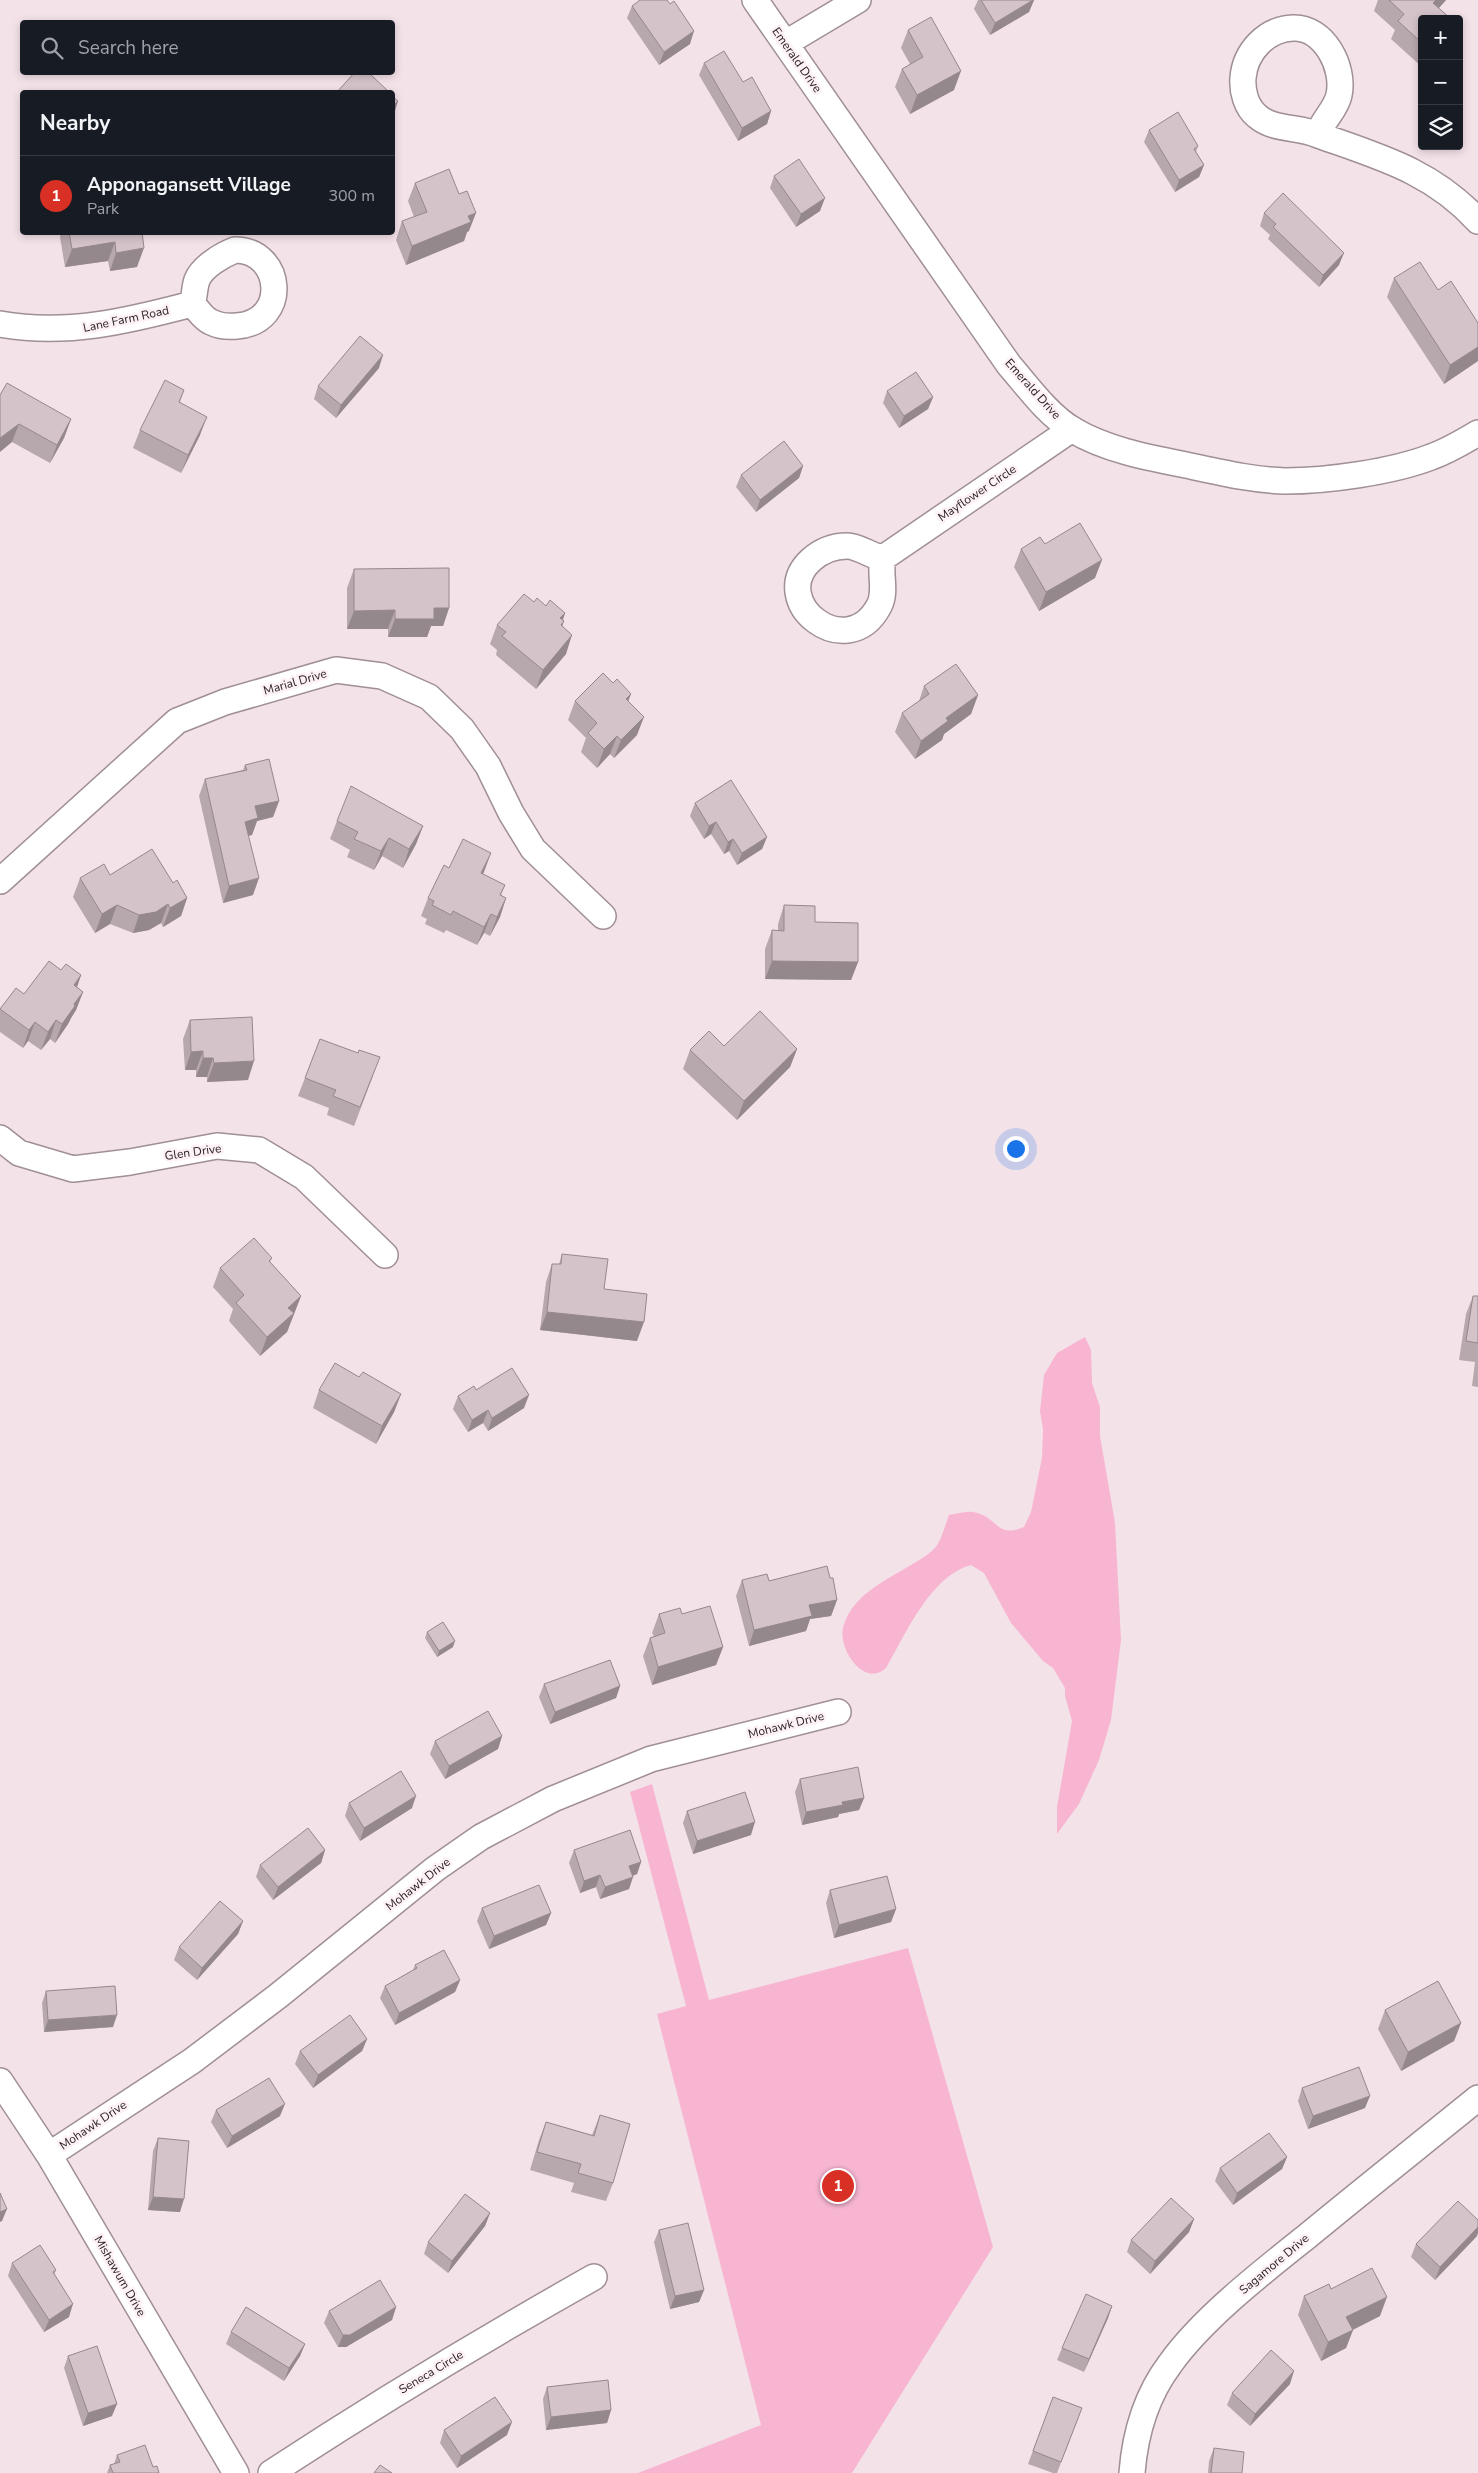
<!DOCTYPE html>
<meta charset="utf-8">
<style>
body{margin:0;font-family:"Nunito Sans",sans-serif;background:#242831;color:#f1f3f6}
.controls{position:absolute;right:15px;top:15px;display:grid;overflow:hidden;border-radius:5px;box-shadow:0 2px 8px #0003}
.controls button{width:45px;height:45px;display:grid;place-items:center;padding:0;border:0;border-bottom:1px solid #363941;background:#171b24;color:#f1f3f6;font:25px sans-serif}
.you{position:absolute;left:1015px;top:1148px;width:18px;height:18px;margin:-12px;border:4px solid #fff;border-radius:50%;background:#1a73e8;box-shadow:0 0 0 8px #1a73e833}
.badge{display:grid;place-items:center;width:32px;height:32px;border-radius:50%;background:#d93025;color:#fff;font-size:16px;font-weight:700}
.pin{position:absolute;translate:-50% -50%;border:2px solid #fff;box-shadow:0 1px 5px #0006}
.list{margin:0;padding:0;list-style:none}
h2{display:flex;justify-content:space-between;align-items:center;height:65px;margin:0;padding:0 20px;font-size:21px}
h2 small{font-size:16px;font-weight:400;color:#9ea1a6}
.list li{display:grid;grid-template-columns:32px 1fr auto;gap:15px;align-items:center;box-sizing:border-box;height:80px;padding:0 20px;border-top:1px solid #363941}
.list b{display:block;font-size:19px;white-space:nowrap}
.list p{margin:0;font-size:16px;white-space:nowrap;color:#9ea1a6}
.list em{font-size:16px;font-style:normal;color:#9ea1a6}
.icon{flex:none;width:28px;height:28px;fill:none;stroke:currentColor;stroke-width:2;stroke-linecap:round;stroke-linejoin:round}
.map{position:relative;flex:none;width:1478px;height:2473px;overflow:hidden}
.search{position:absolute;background:#171b24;box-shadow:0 2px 8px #0003;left:20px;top:20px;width:375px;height:55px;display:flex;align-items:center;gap:12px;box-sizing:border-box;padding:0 18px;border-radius:5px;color:#9ea1a6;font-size:19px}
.panel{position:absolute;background:#171b24;box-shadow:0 2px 8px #0003;left:20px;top:90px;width:375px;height:145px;border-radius:5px}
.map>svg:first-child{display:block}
.green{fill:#f7b5d1}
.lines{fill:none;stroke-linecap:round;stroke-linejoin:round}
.street-casing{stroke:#a08f96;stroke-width:28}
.street{stroke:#fff;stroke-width:25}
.wall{fill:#b7a8ae}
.shaded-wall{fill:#95888d}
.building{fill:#d5c3ca;stroke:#95888d}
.labels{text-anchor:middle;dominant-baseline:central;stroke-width:5;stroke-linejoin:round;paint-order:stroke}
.street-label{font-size:12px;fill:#282224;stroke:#fdf1f6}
</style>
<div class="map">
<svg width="1478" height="2473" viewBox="0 0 1478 2473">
<rect width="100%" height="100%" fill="#f4e2e9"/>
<path class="green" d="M1085 1337 1091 1350 1092 1383 1100 1407V1436L1115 1523 1121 1640 1111 1720 1099 1760 1079 1804 1057 1834V1807L1072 1721 1065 1696V1688L1053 1668 1043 1661 1011 1623 984 1573 971 1565C930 1576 906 1634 886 1668 865 1688 838 1650 843 1628 853 1587 905 1574 933 1550 941 1543 945 1525 949 1515 956 1514 966 1511 973 1512 998 1516 995 1539 1024 1527L1031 1512 1042 1458 1043 1429 1040 1411 1044 1375 1057 1353Z
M652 1784 709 2000 908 1948 993 2247 852 2473H638L761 2425 657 2014 686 2006 630 1792Z"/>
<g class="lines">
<g class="street-casing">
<path id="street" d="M755 0 1009 365C1029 388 1047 414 1073 430 1105 449 1145 457 1181 464 1215 471 1250 480 1285 481 1327 481 1392 472 1431 457 1448 451 1463 442 1478 433
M786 43 858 0
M1318 135C1322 120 1336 110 1339 95 1345 67 1324 27 1293 28 1266 29 1245 52 1243 78 1242 91 1246 107 1257 116 1274 131 1299 126 1318 135 1380 157 1432 171 1478 221
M235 250C283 250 290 322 237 326 228 327 219 326 211 322 202 318 199 310 192 304 195 296 194 288 197 280 202 267 222 255 235 250Z
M0 324C66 336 128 321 192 304
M883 558C870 556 859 546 847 546 834 546 821 551 811 560 766 601 847 666 879 606 887 591 879 574 883 558L1072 429
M0 881 177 721 225 702 336 670 382 676 429 697 462 729 488 766 511 813 533 849 603 916
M0 1138 19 1153 73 1169 130 1162 217 1146 259 1150 304 1177 385 1255
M0 2081 49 2155 236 2473
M49 2155 192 2061 278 1996 435 1869 481 1837 553 1799 651 1759 838 1712
M271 2473C376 2404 484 2339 594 2277
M1132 2473C1135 2434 1146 2396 1170 2364 1202 2319 1261 2273 1305 2238 1362 2191 1420 2145 1478 2098"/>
</g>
<use href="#street" class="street"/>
</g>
<path class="wall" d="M978 0H1034L1029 12 990 35 974 9Z
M1378 0H1446L1439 8 1422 19V67L1391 39 1395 30 1374 11Z
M632 6 690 44 659 65 627 18Z
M908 30 954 90 910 114 895 87 902 69 910 64 901 48Z
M704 63 743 82 771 111 767 124 738 141 699 75Z
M1149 130 1198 146 1196 152 1204 165 1199 177 1175 192 1144 142Z
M774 176 820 211 796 227 770 188Z
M415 183 469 231 467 232 464 241 406 265 396 240 402 221 414 217 408 201Z
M1264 213 1339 265 1319 287 1268 239 1270 235 1260 226Z
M61 232H142L137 267 110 271 108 261 65 267 60 237Z
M1394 278 1438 290 1478 323V361L1444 384 1387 297Z
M379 368 336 418 314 399 318 386Z
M184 390 180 402 200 435 181 473 133 448 140 430Z
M887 391 933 397 928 409 899 428 883 403Z
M0 395 71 419 64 438 50 463 12 442Z
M803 466 799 478 756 512 736 487 741 475Z
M1045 544 1095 578 1039 611 1014 567 1021 549Z
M354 569 449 608 443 626H431L427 637H388V629H347V588Z
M534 602 565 613 563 620 564 621 562 627 566 654 536 689 496 655 497 650 490 644 497 625Z
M613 683 631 694 628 701 637 735 614 758 610 754 597 768 581 752 586 738 568 720 575 701Z
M924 686 978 695 971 714 944 734 942 740 915 759 895 732 902 713 919 701Z
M245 765 279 801 273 817 257 821 252 835 248 836 253 895 223 903 199 796 205 779 243 770Z
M695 803 767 837 762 849 737 865 729 851 724 854 711 834 704 839 690 816Z
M337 821 423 826 416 844 403 868 382 856 374 870 347 857 350 850 330 839Z
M449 868 483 874 505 885 501 895 506 898 500 917 490 936 484 933 477 945 446 930 444 933 425 924 427 919 421 916 428 898Z
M110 875 173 883 187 898 181 916 163 927 161 923 149 930 133 933 110 924 95 933 73 897 80 878Z
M784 905 815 922 858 962 851 980 765 979V949L772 930 778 931V924Z
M61 970 81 975 77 987 83 992 76 1010 71 1018 68 1024 55 1043 50 1039 41 1050 28 1041 23 1048 0 1032V1009Z
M190 1020 248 1080 207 1082V1077H196V1070H185L183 1039Z
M320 1039 373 1076 354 1126 327 1115 329 1108 298 1096Z
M724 1046 797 1049 790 1067 737 1120 683 1069 690 1050Z
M562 1254 604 1289 637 1341 540 1330 546 1282 552 1264H559Z
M272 1258 270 1262 301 1296 287 1332 260 1356 229 1321 233 1309 213 1287 220 1268Z
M1473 1296H1478V1387L1472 1386 1475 1362 1459 1360 1466 1314Z
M359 1377 401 1394 394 1412 376 1444 313 1408 319 1390Z
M476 1390 524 1408 488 1431 483 1423 468 1432 453 1409 458 1396Z
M830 1578 837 1600 831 1616 810 1619 806 1631 749 1646 736 1596 742 1580 769 1581Z
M659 1614H682L723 1647 716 1665 652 1685 643 1656 650 1638 654 1636 652 1633Z
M427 1632 453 1647 437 1657 425 1638Z
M544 1684 620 1686 616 1698 550 1724 539 1697Z
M502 1736 498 1749 445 1779 430 1754 435 1741Z
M800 1779 864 1798 859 1810 839 1814 838 1817 802 1825 795 1792Z
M349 1803 412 1808 360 1841 345 1816Z
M687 1811 751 1835 693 1854 683 1823Z
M325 1850 321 1863 273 1900 256 1877 260 1865Z
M574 1850 641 1862 637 1874 633 1876 629 1889 600 1899 596 1887 580 1893 569 1863Z
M830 1890 896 1909 891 1922 834 1938 826 1903Z
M482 1908 551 1913 546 1925 489 1949 477 1921Z
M243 1921 238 1934 197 1980 174 1960 179 1947Z
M415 1965 460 1980 455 1992 395 2025 380 1998 385 1986 413 1970Z
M46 1991 113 2027 44 2032 42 2003Z
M1385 2010 1461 2023 1454 2041 1401 2071 1378 2029Z
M367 2039 362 2051 313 2088 295 2064 300 2051Z
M1302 2088 1365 2108 1308 2129 1298 2101Z
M216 2110 280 2116 227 2148 211 2122Z
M600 2115 613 2183 606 2201 571 2192 574 2183 530 2170 539 2140 546 2122 592 2135Z
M158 2138 180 2212 148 2210 153 2151Z
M1287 2157 1282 2169 1233 2205 1215 2181 1220 2168Z
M490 2213 485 2226 448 2273 424 2254 428 2242Z
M1194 2219 1189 2232 1150 2274 1127 2252 1131 2240Z
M659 2230 704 2290 699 2302 670 2309 654 2242Z
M1477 2236 1435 2280 1411 2257 1416 2244Z
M12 2263 56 2270 54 2275 69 2317 44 2332 8 2276Z
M1331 2289 1380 2316 1353 2330 1346 2348 1321 2361 1298 2315 1304 2296Z
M1112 2306 1108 2318 1084 2372 1057 2360 1062 2348Z
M396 2307 392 2320 346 2347H338L324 2323 329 2311Z
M231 2332 305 2344 300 2356 284 2381 226 2344Z
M68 2356 112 2416 83 2426 64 2368Z
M1290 2384 1250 2426 1227 2405 1232 2393Z
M547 2387 611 2410 607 2423 546 2430 543 2399Z
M1053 2397 1082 2408 1057 2473H1053L1028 2464Z
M444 2430 507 2435 457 2468 440 2443Z
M1214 2448 1242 2473H1208L1209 2461Z
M117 2455 153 2467 159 2473H107L110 2465 114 2464Z"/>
<path class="shaded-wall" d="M1033 0H1034L1029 12 990 35 995 23Z
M1436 0H1446L1429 19 1433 3Z
M694 31 690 44 659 65 664 52Z
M961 71 954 90 910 114 917 95Z
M398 101 394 114 392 115V107Z
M771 111 767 124 738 141 742 128Z
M1204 165 1199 177 1175 192 1179 180Z
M825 198 820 211 796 227 801 214Z
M476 213 469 231 467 232 464 241 406 265 412 246 468 216Z
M115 242 108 261 65 267 72 249Z
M144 248 137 267 110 271 116 253Z
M1344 253 1339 265 1319 287 1323 275Z
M1478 347V361L1444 384 1450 365Z
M383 355 379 368 336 418 341 405Z
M933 397 928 409 899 428 904 416Z
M207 417 200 435 181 473 188 455Z
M71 419 64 438 50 463 57 445Z
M19 424 12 442 0 452V438Z
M803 466 799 478 756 512 760 500Z
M1102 560 1095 578 1039 611 1046 592Z
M434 608H449L443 626H431L427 637H388L395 619Z
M395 610 388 629H347L354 611Z
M565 613 561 625 564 621 557 640 560 618Z
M572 635 566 654 536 689 543 670Z
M631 694 624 712 626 699Z
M978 695 971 714 944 734 942 740 915 759 921 741 946 718Z
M644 717 637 735 614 758 621 740Z
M617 736 610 754 597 768 604 749Z
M279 801 273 817 257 821 252 835 239 838 245 822 255 806Z
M716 822 711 834 704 839 709 826Z
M423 826 416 844 403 868 409 849Z
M767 837 762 849 737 865 742 853Z
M389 838 382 856 374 870 381 851Z
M733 839 729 851 724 854 728 842Z
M491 853 484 872 475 892 481 873Z
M259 878 253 895 223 903 229 886Z
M187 898 181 916 163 927 170 908Z
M506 898 500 917 490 936 497 917Z
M168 904 161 923 149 930 133 933 139 915Z
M117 905 110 924 95 933 102 914Z
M491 914 484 933 477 945 484 927Z
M772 961 858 962 851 980 765 979Z
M81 975 75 993 74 985Z
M83 992 76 1010 71 1018 68 1024 55 1043 62 1024 74 1004Z
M56 1020 50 1039 41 1050 48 1032Z
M35 1022 28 1041 23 1048 29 1030Z
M797 1049 790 1067 737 1120 744 1101Z
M203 1051 196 1070H185L191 1052Z
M203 1058H213L207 1077H196Z
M254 1061 248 1080 207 1082 214 1063Z
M301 1296 287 1332 260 1356 267 1337 288 1308Z
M547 1312 644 1322 637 1341 540 1330Z
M401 1394 394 1412 376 1444 382 1426Z
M529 1395 524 1408 488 1431 492 1418Z
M488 1410 483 1423 468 1432 472 1420Z
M837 1600 831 1616 810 1619 806 1631 749 1646 754 1630 809 1605Z
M455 1641 453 1647 437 1657 439 1651Z
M723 1647 716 1665 652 1685 658 1667Z
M620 1686 616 1698 550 1724 555 1712Z
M502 1736 498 1749 445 1779 449 1766Z
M416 1796 412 1808 360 1841 364 1828Z
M864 1798 859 1810 839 1814 838 1817 802 1825 806 1812 842 1802Z
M755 1822 751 1835 693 1854 697 1841Z
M325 1850 321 1863 273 1900 278 1887Z
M641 1862 637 1874 625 1878 629 1866Z
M600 1875 596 1887 580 1893 584 1881Z
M633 1877 629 1889 600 1899 605 1887Z
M896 1909 891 1922 834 1938 839 1925Z
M551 1913 546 1925 489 1949 494 1936Z
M243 1921 238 1934 197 1980 202 1968Z
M460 1980 455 1992 395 2025 399 2013Z
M117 2015 113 2027 44 2032 48 2020Z
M1461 2023 1454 2041 1401 2071 1408 2052Z
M367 2039 362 2051 313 2088 318 2075Z
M1370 2096 1365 2108 1308 2129 1313 2116Z
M285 2104 280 2116 227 2148 232 2136Z
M1287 2157 1282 2169 1233 2205 1237 2193Z
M153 2197 184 2199 180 2212 148 2210Z
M7 2209 2 2221 0 2222V2212Z
M490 2213 485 2226 448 2273 452 2261Z
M1194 2219 1189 2232 1150 2274 1155 2261Z
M1478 2227V2233L1477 2236 1435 2280 1440 2267Z
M704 2290 699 2302 670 2309 675 2296Z
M1387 2297 1380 2316 1340 2336 1346 2317Z
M73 2304 69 2317 44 2332 49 2320Z
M1112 2306 1108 2318 1084 2372 1089 2359Z
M396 2307 392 2320 346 2347H338L343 2335Z
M1353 2330 1346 2348 1321 2361 1328 2342Z
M305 2344 300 2356 284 2381 289 2368Z
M1294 2371 1290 2384 1250 2426 1255 2414Z
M117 2404 112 2416 83 2426 88 2413Z
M611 2410 607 2423 546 2430 551 2417Z
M512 2422 507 2435 457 2468 461 2456Z"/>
<path class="building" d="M640 0H667L670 4 674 1 694 31 664 52 632 6Z
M981 0H1033L995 23Z
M1389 0H1436L1433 3 1451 19H1422V43L1398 21 1404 14Z
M931 17 961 71 917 95 902 69 923 57 908 30Z
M724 51 743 82 752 77 771 111 742 128 704 63Z
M355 72H368L389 92H337Z
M392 96 398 101 392 107Z
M1178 112 1198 146 1194 149 1204 165 1179 180 1149 130Z
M799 159 825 198 801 214 774 176Z
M449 169 459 194 467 191 476 213 468 216 471 222 412 246 402 221 427 212 415 183Z
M1283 193 1344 253 1323 275 1273 227 1276 224 1264 213Z
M69 232H142L144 248 116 253 115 242 72 249Z
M1420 262 1438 290 1451 281 1478 323V347L1450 365 1394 278Z
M360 336 383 355 341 405 318 386Z
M916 372 933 397 904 416 887 391Z
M165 380 184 390 179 402 207 417 188 455 140 430Z
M7 383 71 419 57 445 19 424 0 438V395Z
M784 441 803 466 760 500 741 475Z
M1080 523 1102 560 1046 592 1021 549 1040 537 1045 544Z
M449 568V608H434V619H395V610L354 611V569Z
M524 594 534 602 537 598 546 606 550 600 565 613 560 618 564 621 561 625 572 635 543 670 502 636 506 632 497 625Z
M956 664 978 695 946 718 948 721 921 741 902 713 929 694 924 686Z
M603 673 613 683 617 679 631 694 626 699 644 717 621 740 617 736 604 749 588 733 597 723 575 701Z
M269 759 279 801 255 806 258 818 245 822 259 878 229 886 205 779 247 770 245 765Z
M731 780 767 837 742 853 733 839 728 842 716 822 709 826 695 803Z
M351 786 423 826 409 849 389 838 381 851 354 839 358 832 337 821Z
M463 839 491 853 481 873 505 885 500 895 506 898 497 917 491 914 484 927 453 911 451 915 432 905 434 901 428 898 444 865 449 868Z
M152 849 173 883 177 880 187 898 170 908 168 904 156 912 139 915 117 905 102 914 80 878 104 864 110 875Z
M784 905 815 906V922L858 923V962L772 961V930L784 931Z
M49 961 61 970 66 964 81 975 74 985 83 992 74 1004 75 1006 62 1024 56 1020 48 1032 35 1022 29 1030 0 1009 16 988 24 994Z
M760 1011 797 1049 744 1101 690 1050 709 1031 724 1046Z
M252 1017 254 1061 214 1063 213 1058H203V1051L191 1052 190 1020Z
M320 1039 358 1053 359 1050 380 1057 360 1107 333 1096 336 1090 305 1078Z
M254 1238 272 1258 269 1261 301 1296 288 1308 294 1313 267 1337 236 1303 244 1295 220 1268Z
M562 1254 608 1259 604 1289 647 1294 644 1322 547 1312 552 1264H561Z
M1473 1296H1478V1343L1466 1341Z
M335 1363 359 1377 363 1372 401 1394 382 1426 319 1390Z
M512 1368 529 1395 492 1418 488 1410 472 1420 458 1396 474 1386 476 1390Z
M827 1566 830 1578H833L837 1600 809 1605 812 1616 754 1630 742 1580 767 1574 769 1581Z
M710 1606 723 1647 658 1667 650 1638 665 1633 659 1614 680 1608 682 1614Z
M443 1622 455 1641 439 1651 427 1632Z
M610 1660 620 1686 555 1712 544 1684Z
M488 1711 502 1736 449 1766 435 1741Z
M858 1767 864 1798 842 1802 843 1805 806 1812 800 1779Z
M401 1771 416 1796 364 1828 349 1803Z
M745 1792 755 1822 697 1841 687 1811Z
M308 1828 325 1850 278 1887 260 1865Z
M630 1830 641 1862 629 1866 633 1877 605 1887 600 1875 584 1881 574 1850Z
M887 1876 896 1909 839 1925 830 1890Z
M539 1885 551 1913 494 1936 482 1908Z
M220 1901 243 1921 202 1968 179 1947Z
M444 1950 460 1980 399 2013 385 1986 417 1968 415 1965Z
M1438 1981 1461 2023 1408 2052 1385 2010Z
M115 1986 117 2015 48 2020 46 1991Z
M350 2015 367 2039 318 2075 300 2051Z
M1359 2067 1370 2096 1313 2116 1302 2088Z
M269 2078 285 2104 232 2136 216 2110Z
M600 2115 630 2124 613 2183 578 2173 581 2164 537 2152 546 2122 594 2136Z
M1269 2133 1287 2157 1237 2193 1220 2168Z
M158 2138 189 2141 184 2199 153 2197Z
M0 2193 7 2209 0 2212Z
M465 2194 490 2213 452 2261 428 2242Z
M1171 2198 1194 2219 1155 2261 1131 2240Z
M1458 2201 1478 2220V2227L1440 2267 1416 2244Z
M688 2223 704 2290 675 2296 659 2230Z
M40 2245 56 2270 53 2272 73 2304 49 2320 12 2263Z
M1372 2268 1387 2297 1346 2317 1353 2330 1328 2342 1304 2296 1329 2284 1331 2289Z
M380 2280 396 2307 350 2335H343L329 2311Z
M1086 2294 1112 2306 1089 2359 1062 2348Z
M246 2307 305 2344 289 2368 231 2332Z
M97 2346 117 2404 88 2413 68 2356Z
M1271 2350 1294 2371 1255 2414 1232 2393Z
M608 2380 611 2410 551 2417 547 2387Z
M495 2397 512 2422 461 2456 444 2430Z
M1053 2397 1082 2408 1061 2462 1033 2451Z
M145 2445 153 2467 157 2466 159 2473H113L110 2465 120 2462 117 2455Z
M1214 2448 1244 2452 1242 2473H1211Z
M380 2465 392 2473H374Z"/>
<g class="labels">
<g class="street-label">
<text transform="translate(797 60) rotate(55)">Emerald Drive</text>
<text transform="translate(126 319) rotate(-12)">Lane Farm Road</text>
<text transform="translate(1033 389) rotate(48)">Emerald Drive</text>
<text transform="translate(977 493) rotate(-34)">Mayflower Circle</text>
<text transform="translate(295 682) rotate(-16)">Marial Drive</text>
<text transform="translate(193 1152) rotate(-8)">Glen Drive</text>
<text transform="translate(786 1725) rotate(-14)">Mohawk Drive</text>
<text transform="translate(418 1884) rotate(-38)">Mohawk Drive</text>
<text transform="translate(93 2125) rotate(-34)">Mohawk Drive</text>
<text transform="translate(1274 2264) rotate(-40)">Sagamore Drive</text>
<text transform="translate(120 2276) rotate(60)">Mishawum Drive</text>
<text transform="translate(431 2372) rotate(-31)">Seneca Circle</text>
</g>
</g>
</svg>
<div class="controls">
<button>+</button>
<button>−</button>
<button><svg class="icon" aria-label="layers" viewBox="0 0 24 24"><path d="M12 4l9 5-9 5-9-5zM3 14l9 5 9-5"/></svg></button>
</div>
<div class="you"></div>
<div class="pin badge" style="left:838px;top:2186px">1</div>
<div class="search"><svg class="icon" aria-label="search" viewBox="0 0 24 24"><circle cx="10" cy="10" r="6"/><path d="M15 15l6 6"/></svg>Search here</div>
<section class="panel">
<h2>Nearby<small></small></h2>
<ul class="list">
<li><span class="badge">1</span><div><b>Apponagansett Village</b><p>Park</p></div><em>300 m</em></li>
</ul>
</section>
</div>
